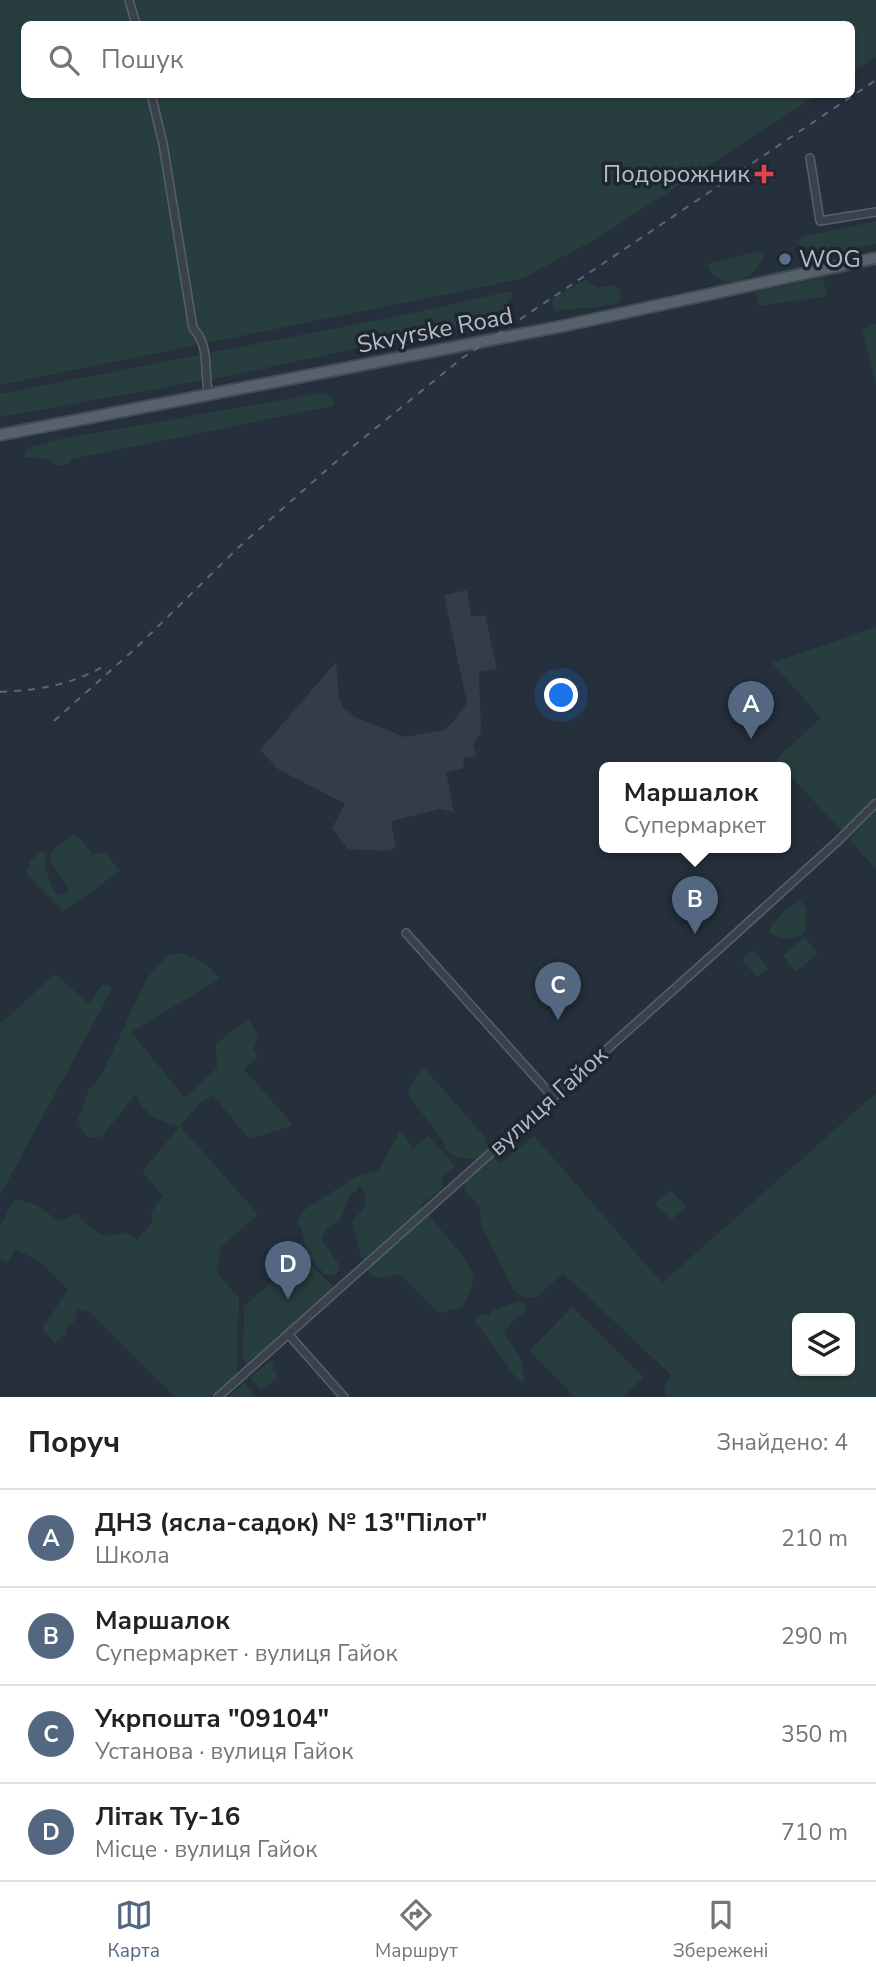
<!DOCTYPE html>
<html lang="uk">
<meta charset="utf-8">
<style>
body{margin:0;font-family:"Nunito Sans",sans-serif;background:#f6f6f6;color:#222}
.controls{position:absolute;right:21px;bottom:21px;display:grid;overflow:hidden;border-radius:10px;box-shadow:0 2px 5px #0004}
.controls button{width:63px;height:63px;display:grid;place-items:center;padding:0;border:0;border-bottom:2px solid #e0e0e0;background:#fff;color:#222;font:35px sans-serif}
.you{position:absolute;left:562px;top:696px;width:24px;height:24px;margin:-18px;border:5px solid #fff;border-radius:50%;background:#1a73e8;box-shadow:0 0 0 10px #1a73e833}
.badge{display:grid;place-items:center;width:46px;height:46px;border-radius:50%;background:#536880;color:#fff;font-size:23px;font-weight:700}
.pin{position:absolute;translate:-50% -58px;filter:drop-shadow(0 2px 4px #0008)}
.pin::after{content:'';position:absolute;top:37px;width:24px;height:21px;background:inherit;clip-path:polygon(0 0,100% 0,50% 100%)}
.popup{position:absolute;left:599px;top:762px;width:192px;height:91px;box-sizing:border-box;display:grid;place-content:center;border-radius:10px;background:#fff;filter:drop-shadow(0 2px 5px #0005);font-size:23px;white-space:nowrap;color:#767676}
.popup b{font-size:26px;color:#222}
.popup::after{content:'';position:absolute;left:50%;top:100%;margin-left:-14px;border:14px solid transparent;border-top-color:#fff}
.list{margin:0;padding:0;list-style:none}
h2{display:flex;justify-content:space-between;align-items:center;height:91px;margin:0;padding:0 28px;font-size:30px}
h2 small{font-size:23px;font-weight:400;color:#767676}
.list li{display:grid;grid-template-columns:46px 1fr auto;gap:21px;align-items:center;box-sizing:border-box;height:98px;padding:0 28px;border-top:2px solid #e0e0e0}
.list b{display:block;font-size:26px;white-space:nowrap}
.list p{margin:0;font-size:23px;white-space:nowrap;color:#767676}
.list em{font-size:23px;font-style:normal;color:#767676}
.icon{flex:none;width:38px;height:38px;fill:none;stroke:currentColor;stroke-width:2;stroke-linecap:round;stroke-linejoin:round}
.map{position:relative;flex:none;width:876px;height:1397px;overflow:hidden}
.search{position:absolute;background:#fff;box-shadow:0 2px 5px #0004;left:21px;right:21px;top:21px;height:77px;display:flex;align-items:center;gap:18px;box-sizing:border-box;padding:0 24px;border-radius:10px;color:#767676;font-size:26px}
.sheet{height:483px;background:#fff}
nav{display:flex;justify-content:space-around;align-items:center;box-sizing:border-box;height:98px;border-top:2px solid #e0e0e0;background:#fff;font-size:19px;color:#767676}
nav a{display:grid;justify-items:center;gap:4px}
nav .on{color:#536880}
.map>svg:first-child{display:block}
.airport{fill:#333d49}
.green{fill:#283e3e;fill-rule:evenodd}
.lines{fill:none;stroke-linecap:round;stroke-linejoin:round}
.street-casing{stroke:#57606a;stroke-width:10}
.primary-casing{stroke:#424b55;stroke-width:14}
.street{stroke:#39424c;stroke-width:7}
.primary{stroke:#57616c;stroke-width:10}
.rail{stroke:#5b6773;stroke-width:2;stroke-dasharray:7 7;stroke-linecap:butt}
.health-dot{fill:#e0444e;stroke:#1e2731;stroke-width:2.5}
.service-dot{fill:#5c6f8a;stroke:#1e2731;stroke-width:2.5}
.labels{text-anchor:middle;dominant-baseline:central;stroke-width:7;stroke-linejoin:round;paint-order:stroke}
.poi-label{font-size:24px;fill:#b4bdc7;stroke:#1e2731;text-anchor:end}
.street-label{font-size:24px;fill:#b4bdc7;stroke:#1e2731}
</style>
<div class="map">
<svg width="876" height="1397" viewBox="0 0 876 1397">
<rect width="100%" height="100%" fill="#25303c"/>
<path class="airport" d="M467 590 471 617 485 615 497 669 479 672 481 733 473 744 476 756 463 758 464 768 446 772 454 812 440 809 391 821 396 848 387 851 348 849 332 828 345 804 278 769 260 750 336 662 339 697 343 707 355 717 405 737 444 730 453 722 467 703 444 595Z"/>
<path class="green" d="M0 0H876V57L852 72V24H24V94L817 95 596 239 521 279 0 385Z
M876 221V244C866 246 857 250 847 251 831 253 815 249 800 246L798 242 803 237Z
M759 251 765 253C759 279 718 296 707 264Z
M823 278 827 296 759 306 756 292Z
M585 280 598 288 613 285 621 291 620 302 604 306 555 311 552 301 559 294Z
M511 291 513 294 504 310 492 319 233 375 0 417V394L408 314Z
M872 324H876V382L862 330Z
M321 393 329 395 334 401 333 406 72 459 68 464 58 466 48 459 25 457V451L31 447 61 439Z
M876 627V795L842 831 786 771V768H783L775 760 821 718 772 663Z
M876 811V869L849 839Z
M73 834 83 841 93 855 105 852 120 871 64 911 26 873 31 860 41 851 46 854V871L55 893 62 896 68 893 67 886 49 859 52 851Z
M799 900 807 908 805 933C794 941 781 940 769 932 774 918 787 910 799 900Z
M804 937 818 953 796 972 783 956Z
M753 950 768 968 757 977 742 960Z
M182 953 204 963 220 979 131 1032 185 1098 217 1068 216 1044 248 1019 258 1034 253 1049 258 1056 244 1069 293 1125 249 1139 213 1095 200 1103 180 1126 258 1214 221 1247 217 1272 239 1298 237 1373 210 1397H175L89 1312 78 1309 73 1323 66 1327V1334L55 1343 42 1329 68 1290 39 1261 15 1249 8 1263 0 1259V1226L15 1199 36 1205 59 1221 77 1214C95 1232 101 1241 127 1232L137 1240 153 1221 151 1213 163 1196 142 1172 179 1127C158 1121 144 1115 136 1094L101 1137 90 1138 82 1132 78 1119 88 1091 102 1074 147 978 169 955Z
M55 974 89 1004 102 985 111 987V991L0 1195V1024Z
M424 1068 484 1136 490 1153 499 1164 534 1136 662 1283 876 1093V1397H666L664 1388 671 1375 563 1273 536 1298 522 1297 513 1289 481 1224 480 1207 465 1191 464 1177 482 1161C466 1156 446 1162 443 1140L413 1102 408 1091 417 1074ZM797 1318H850V1371H797Z
M400 1131 406 1137 413 1149 428 1136 455 1166 440 1179 443 1182 442 1188 421 1205C432 1222 471 1260 473 1276 474 1287 467 1297 463 1307L441 1313 431 1306 400 1274 382 1278 370 1275 360 1253 352 1222 366 1205 365 1193 359 1185 357 1190 350 1195 340 1220 327 1228 321 1238 340 1266 336 1274 326 1275 306 1255 302 1229 297 1222 303 1211 355 1177 378 1171Z
M670 1190 686 1206 671 1220 655 1203Z
M302 1255 334 1288 246 1367 243 1357 244 1306Z
M519 1301 525 1305V1312L516 1317 504 1333C518 1355 523 1355 524 1383L516 1378 474 1319 481 1314 489 1316 492 1311Z
M572 1307 643 1377 624 1397H575L529 1351Z
M271 1360 274 1366 272 1368 274 1371 276 1370 278 1377 261 1390 250 1378Z
M244 1383 255 1397H228Z"/>
<g class="lines">
<g class="street-casing">
<path id="street" d="M129 0 136 24
M151 94 163 144 193 328C211 347 203 371 209 395
M810 158 820 221 876 212
M406 933 553 1097
M289 1335 344 1397
M218 1397 719 949 839 840 876 803"/>
</g>
<g class="primary-casing">
<path id="primary" d="M0 435 563 326 876 258"/>
</g>
<use href="#street" class="street"/>
<use href="#primary" class="primary"/>
<path class="rail" d="M0 692C39 690 73 685 107 664
M54 721 137 647 239 547 356 444 461 359 876 80"/>
</g>
<path class="health-dot" d="M760.5 163.5h7v7h7v7h-7v7h-7v-7h-7v-7h7z"/>
<circle class="service-dot" cx="785" cy="259" r="7"/>
<g class="labels">
<g class="poi-label">
<text x="750" y="174">Подорожник</text>
<text x="799" y="259" text-anchor="start">WOG</text>
</g>
<g class="street-label">
<text transform="translate(435 330) rotate(-11)">Skvyrske Road</text>
<text transform="translate(548 1101) rotate(-42)">вулиця Гайок</text>
</g>
</g>
</svg>
<div class="controls">
<button><svg class="icon" aria-label="layers" viewBox="0 0 24 24"><path d="M12 4l9 5-9 5-9-5zM3 14l9 5 9-5"/></svg></button>
</div>
<div class="you"></div>
<div class="pin badge" style="left:751px;top:739px">A</div>
<div class="pin badge" style="left:695px;top:934px">B</div>
<div class="popup"><b>Маршалок</b>Супермаркет</div>
<div class="pin badge" style="left:558px;top:1020px">C</div>
<div class="pin badge" style="left:288px;top:1299px">D</div>
<div class="search"><svg class="icon" aria-label="search" viewBox="0 0 24 24"><circle cx="10" cy="10" r="6"/><path d="M15 15l6 6"/></svg>Пошук</div>
</div>
<section class="sheet">
<h2>Поруч<small>Знайдено: 4</small></h2>
<ul class="list">
<li><span class="badge">A</span><div><b>ДНЗ (ясла-садок) № 13&quot;Пілот&quot;</b><p>Школа</p></div><em>210 m</em></li>
<li><span class="badge">B</span><div><b>Маршалок</b><p>Супермаркет · вулиця Гайок</p></div><em>290 m</em></li>
<li><span class="badge">C</span><div><b>Укрпошта &quot;09104&quot;</b><p>Установа · вулиця Гайок</p></div><em>350 m</em></li>
<li><span class="badge">D</span><div><b>Літак Ту-16</b><p>Місце · вулиця Гайок</p></div><em>710 m</em></li>
</ul>
</section>
<nav>
<a class="on"><svg class="icon" aria-label="map" viewBox="0 0 24 24"><path d="M3 6l6-2 6 2 6-2v14l-6 2-6-2-6 2zM9 4v14M15 6v14"/></svg>Карта</a>
<a><svg class="icon" aria-label="directions" viewBox="0 0 24 24"><path d="M12 3l9 9-9 9-9-9zM9 14v-3h6M13 9l2 2-2 2"/></svg>Маршрут</a>
<a><svg class="icon" aria-label="saved" viewBox="0 0 24 24"><path d="M7 4h10v16l-5-4-5 4z"/></svg>Збережені</a>
</nav>
